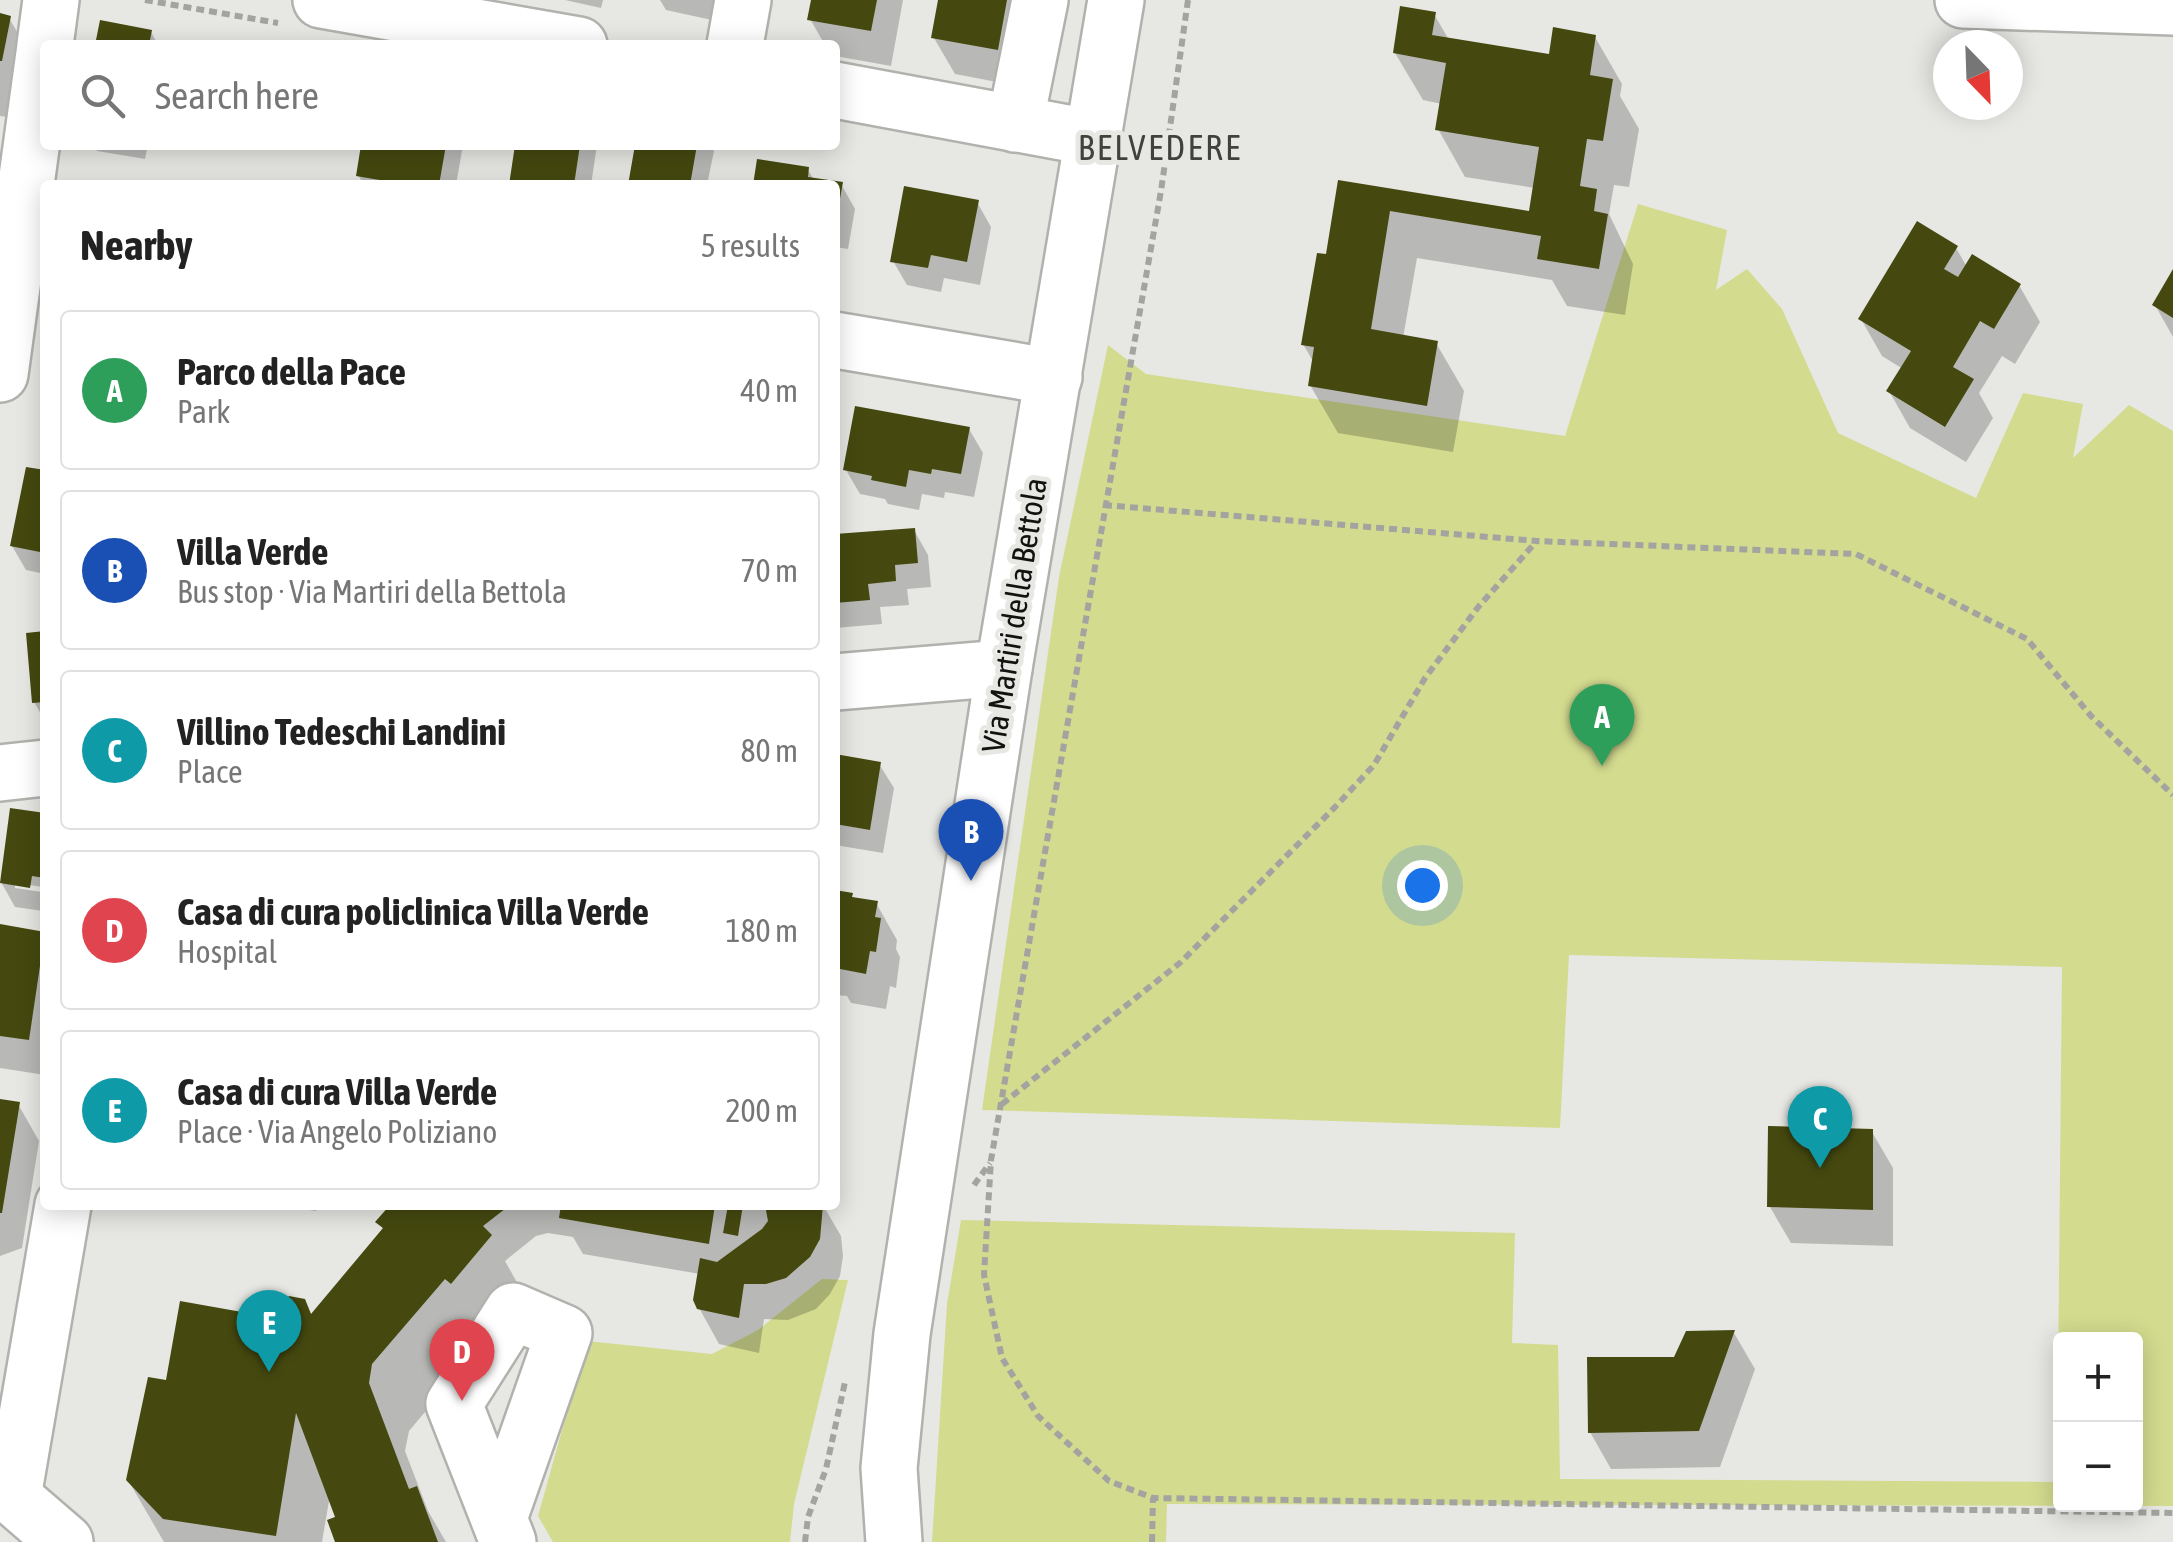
<!DOCTYPE html>
<meta charset="utf-8">
<style>
body{margin:0;font-family:"Asap Condensed",sans-serif;background:#f6f6f6;color:#222}
.controls{position:absolute;right:30px;bottom:30px;display:grid;overflow:hidden;border-radius:10px;box-shadow:0 5px 25px #0003}
.controls button{width:90px;height:90px;display:grid;place-items:center;padding:0;border:0;border-bottom:2px solid #e0e0e0;background:#fff;color:#222;font:50px sans-serif}
.compass{position:absolute;left:1933px;top:30px;width:90px;height:90px;border-radius:50%;background:#fff;box-shadow:0 5px 25px #0003;rotate:157deg}
.you{position:absolute;left:1422px;top:885px;width:35px;height:35px;margin:-25px;border:8px solid #fff;border-radius:50%;background:#1a73e8;box-shadow:0 0 0 15px #1a73e833}
.badge{display:grid;place-items:center;width:65px;height:65px;border-radius:50%;background:#db2777;color:#fff;font-size:32px;font-weight:700}
.pin{position:absolute;translate:-50% -82px;filter:drop-shadow(0 2px 5px #0008)}
.pin::after{content:'';position:absolute;top:52px;width:35px;height:30px;background:inherit;clip-path:polygon(0 0,100% 0,50% 100%)}
.list{margin:0;padding:0;list-style:none}
h2{display:flex;justify-content:space-between;align-items:center;height:130px;margin:0;padding:0 40px;font-size:42px}
h2 small{font-size:32px;font-weight:400;color:#767676}
.list li{display:grid;grid-template-columns:65px 1fr auto;gap:30px;align-items:center;box-sizing:border-box;height:160px;margin:0 20px 20px;padding:0 20px;border:2px solid #e0e0e0;border-radius:10px}
.list b{display:block;font-size:38px;white-space:nowrap}
.list p{margin:0;font-size:32px;white-space:nowrap;color:#767676}
.list em{font-size:32px;font-style:normal;color:#767676}
.icon{flex:none;width:55px;height:55px;fill:none;stroke:currentColor;stroke-width:2;stroke-linecap:round;stroke-linejoin:round}
.map{position:relative;flex:none;width:2173px;height:1542px;overflow:hidden}
.search{position:absolute;background:#fff;box-shadow:0 5px 25px #0003;left:40px;top:40px;width:800px;height:110px;display:flex;align-items:center;gap:25px;box-sizing:border-box;padding:0 35px;border-radius:10px;color:#767676;font-size:38px}
.panel{position:absolute;background:#fff;box-shadow:0 5px 25px #0003;left:40px;top:180px;width:800px;height:1030px;border-radius:10px}
.map>svg:first-child{display:block}
.green{fill:#d3db8f;fill-rule:evenodd}
.shadow{fill:#0003;fill-rule:evenodd}
.building{fill:#45490f}
.lines{fill:none;stroke-linecap:round;stroke-linejoin:round}
.minor-casing{stroke:#b1b2ae;stroke-width:60}
.major-casing{stroke:#b1b2ae;stroke-width:60}
.path{stroke:#a3a3a0;stroke-width:6;stroke-dasharray:8 5;stroke-linecap:butt}
.minor{stroke:#fff;stroke-width:55}
.major{stroke:#fff;stroke-width:55}
.labels{text-anchor:middle;dominant-baseline:central;stroke-width:10;stroke-linejoin:round;paint-order:stroke}
.street-label{font-size:32px;fill:#121211;stroke:#e7e8e4}
.neighbourhood-label{font-size:35px;letter-spacing:2.5px;fill:#41413e;stroke:#e7e8e4}
</style>
<div class="map">
<svg width="2173" height="1542" viewBox="0 0 2173 1542">
<rect width="100%" height="100%" fill="#e7e8e4"/>
<path class="green" d="M1638 204 1727 230 1716 290 1747 269 1782 309 1838 433 1976 498 2023 393 2083 404 2073 458 2129 405 2173 431V1506L1167 1504 1166 1542H932L947 1304 961 1220 1515 1233 1512 1343 1558 1345 1560 1479 2057 1482 2062 967 1569 955 1560 1128 982 1110 1059 577 1108 345 1146 374 1565 436ZM2060 1340H2136V1504H2060Z
M822 1279 848 1280 794 1504 790 1542H553L538 1516 587 1341 712 1354 758 1330Z"/>
<path class="shadow" d="M565 0H603L601 8Z
M660 0H726L721 22 666 10Z
M813 0H903L891 66 835 56V45H825L810 19Z
M940 0H1033L1018 86 955 74 934 38Z
M1434 14 1449 40 1551 57 1595 37 1622 84 1620 96 1639 129 1629 187 1614 185 1609 214 1633 264 1625 315 1567 306 1552 280 1417 258 1403 338 1436 343 1464 391 1453 452 1338 433 1310 385 1314 363 1303 344 1328 257 1340 183 1531 214 1535 188 1465 177 1438 129 1442 104 1423 100 1395 53Z
M0 16 9 18 23 42 8 117 0 116Z
M151 32 158 45H98Z
M93 145H148L145 159 97 151Z
M360 145H463L456 185H364L358 175 363 150Z
M518 145H597L591 185H511Z
M638 145H710L714 151 707 185H630Z
M808 170 814 180 841 184 855 209 848 249 835 247V185H755Z
M977 202 991 227 980 285 944 278 941 292 907 285 893 261Z
M1956 248 1967 267 2019 285 2040 322 2015 364 2002 356 1979 393 1993 418 1966 462 1910 428 1889 391 1903 369 1882 356 1861 319Z
M2173 274V337L2155 305Z
M969 429 983 453 974 497 945 492 944 498 922 494 919 510 888 504 885 499 860 494 846 470Z
M45 473V574L26 570 12 546Z
M914 530 928 555 931 587 907 589 909 605 880 607 882 624 835 628V537Z
M45 633V721L34 702Z
M835 756 879 764 894 788 883 853 835 845Z
M45 816 43 911 15 907 1 882ZM15 883 43 887 42 892 15 888Z
M835 893 876 903 897 940 896 949 900 957 896 988 890 986 886 1009 851 1003 847 996 835 995Z
M0 927 45 935V1075L0 1068Z
M0 1101 18 1104 39 1141 22 1248 0 1256Z
M1872 1132 1893 1168V1246L1791 1243 1770 1207Z
M277 1205H317L316 1211Z
M393 1205H823L841 1236 843 1256 840 1276 830 1294 816 1309 788 1320 764 1319 759 1353 719 1344 698 1306 700 1274 583 1254 573 1237 548 1233 536 1236 505 1261 528 1302 483 1343 409 1431 405 1451 428 1511 446 1542H338V1518L330 1495 322 1542H164L128 1480 168 1383 266 1319 312 1316 384 1231 379 1222Z
M1734 1333 1755 1369 1720 1467 1611 1469 1590 1432 1675 1360Z"/>
<path class="building" d="M811 0H877L871 31 807 20Z
M938 0H1007L998 50 931 38Z
M1400 6 1436 12 1432 35 1549 54 1553 27 1596 35 1590 75 1613 79 1603 141 1587 139 1580 186 1597 189 1594 211 1608 214 1599 269 1537 259 1541 236 1390 211 1371 329 1438 341 1427 406 1308 386 1314 347 1301 345 1317 253 1326 254 1338 180 1529 211 1539 147 1435 130 1446 63 1393 53Z
M0 13 11 16 2 61H0Z
M100 20 152 30 149 45H95Z
M361 145H446L439 185H409L356 176Z
M515 145H580L574 185H509Z
M635 145H697L690 185H628Z
M757 159 809 167 808 177 843 182 837 215 835 185H753Z
M904 186 979 200 967 262 931 255 928 268 890 262Z
M1917 221 1958 246 1944 269 1958 277 1972 254 2021 284 1994 329 1980 321 1953 367 1974 379 1945 427 1886 391 1911 351 1858 319Z
M2173 269V318L2152 305Z
M855 406 970 427 961 474 932 469 931 474 909 470 906 487 871 480 872 476 843 470Z
M26 467 45 470V553L10 546Z
M915 528 918 563 895 565 896 581 868 584 870 600 835 603V534Z
M45 631V702L32 703 26 633Z
M835 754 881 762 870 830 835 824Z
M10 808 45 813V878L32 876 30 888 0 883Z
M835 890 853 893 852 897 878 901 875 917 881 918 876 952 870 951 866 974 835 968Z
M0 924 45 932 29 1040 0 1036Z
M0 1099 20 1102 2 1213H0Z
M1768 1126 1873 1129V1210L1767 1207Z
M390 1205H510L483 1226 492 1235 451 1284 445 1279 372 1364 369 1383 409 1489 417 1486 438 1542H335L327 1520 335 1517 296 1413 276 1536 163 1519 126 1480 148 1377 166 1380 180 1301 264 1316 268 1296 286 1299 289 1296 305 1299 311 1314 383 1228 375 1222Z
M561 1205H715L709 1244 559 1218Z
M728 1205H743L738 1236 723 1233Z
M765 1205H823L820 1239 810 1257 786 1278 766 1284H744L739 1318 697 1309 693 1300 700 1258 717 1262 762 1229 768 1221Z
M1735 1330 1699 1431 1588 1433 1587 1357H1674L1686 1331Z"/>
<g class="lines">
<g class="minor-casing">
<path id="minor" d="M321 0 579 45
M1963 0 2173 7
M45 45 51 0
M735 45 743 0
M835 90 1094 138
M1015 124 1040 0
M835 340 1054 377
M0 374 45 46
M835 682 1004 668
M0 773 45 768
M13 1497 63 1205
M499 1518 564 1333 513 1311 454 1404 508 1542"/>
</g>
<g class="major-casing">
<path id="major" d="M0 1486 65 1542
M894 1542 889 1468 902 1334 1004 668 1116 0"/>
</g>
<path class="path" d="M145 0 278 23
M1188 0 1161 191 991 1160 984 1275 1002 1358 1038 1416 1109 1481 1153 1498 2173 1513
M1104 505 1537 541 1856 554 2027 639 2091 716 2173 795
M1002 1104 1181 962 1337 805 1374 765 1425 678 1479 606 1536 542
M974 1185 990 1163
M805 1542 808 1517 826 1469 845 1382
M1152 1542 1153 1498"/>
<use href="#minor" class="minor"/>
<use href="#major" class="major"/>
</g>
<g class="labels">
<g class="street-label">
<text transform="translate(1014 615) rotate(-81)">Via Martiri della Bettola</text>
</g>
<g class="neighbourhood-label">
<text x="1160" y="147">BELVEDERE</text>
</g>
</g>
</svg>
<div class="controls">
<button>+</button>
<button>−</button>
</div>
<svg class="compass" viewBox="-18 -18 36 36"><path d="M0-13l5 13h-10z" fill="#e53935"/><path d="M0 13l5-13h-10z" fill="#767676"/></svg>
<div class="you"></div>
<div class="pin badge" style="left:1602px;top:766px;background:#2e9e5b">A</div>
<div class="pin badge" style="left:971px;top:881px;background:#1a4fb4">B</div>
<div class="pin badge" style="left:1820px;top:1168px;background:#0f9aa8">C</div>
<div class="pin badge" style="left:462px;top:1401px;background:#e0444e">D</div>
<div class="pin badge" style="left:269px;top:1372px;background:#0f9aa8">E</div>
<div class="search"><svg class="icon" aria-label="search" viewBox="0 0 24 24"><circle cx="10" cy="10" r="6"/><path d="M15 15l6 6"/></svg>Search here</div>
<section class="panel">
<h2>Nearby<small>5 results</small></h2>
<ul class="list">
<li><span class="badge" style="background:#2e9e5b">A</span><div><b>Parco della Pace</b><p>Park</p></div><em>40 m</em></li>
<li><span class="badge" style="background:#1a4fb4">B</span><div><b>Villa Verde</b><p>Bus stop · Via Martiri della Bettola</p></div><em>70 m</em></li>
<li><span class="badge" style="background:#0f9aa8">C</span><div><b>Villino Tedeschi Landini</b><p>Place</p></div><em>80 m</em></li>
<li><span class="badge" style="background:#e0444e">D</span><div><b>Casa di cura policlinica Villa Verde</b><p>Hospital</p></div><em>180 m</em></li>
<li><span class="badge" style="background:#0f9aa8">E</span><div><b>Casa di cura Villa Verde</b><p>Place · Via Angelo Poliziano</p></div><em>200 m</em></li>
</ul>
</section>
</div>
